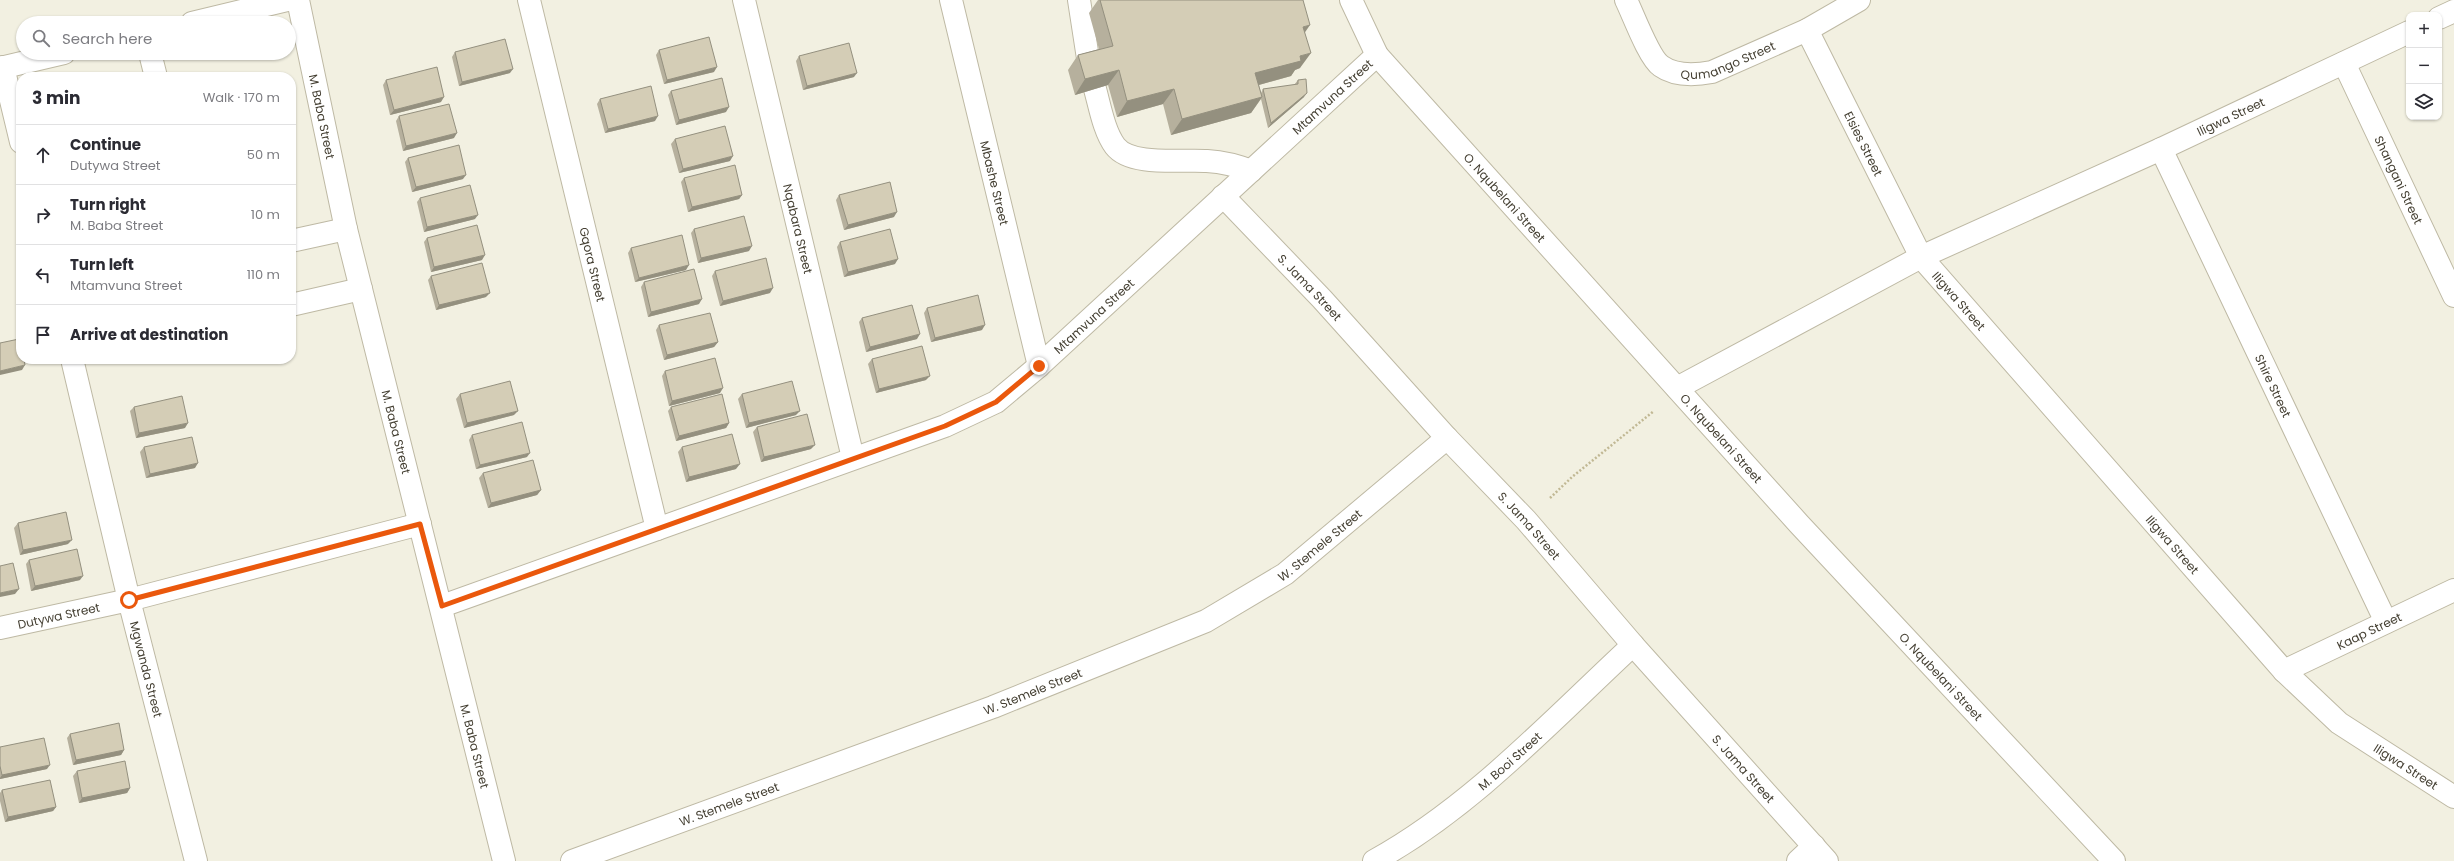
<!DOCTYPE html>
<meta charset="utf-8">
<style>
body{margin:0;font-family:Poppins,sans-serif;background:#f7f7f7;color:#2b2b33}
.controls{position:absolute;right:12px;top:12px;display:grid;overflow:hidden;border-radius:8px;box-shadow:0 1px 3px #0004}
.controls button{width:36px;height:36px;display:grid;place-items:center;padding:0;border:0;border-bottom:1px solid #e1e1e2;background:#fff;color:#2b2b33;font:20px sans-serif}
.stop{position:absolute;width:12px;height:12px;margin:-9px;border:3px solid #ea580c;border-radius:50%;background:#fff}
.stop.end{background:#ea580c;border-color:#fff;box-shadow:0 1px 4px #0008}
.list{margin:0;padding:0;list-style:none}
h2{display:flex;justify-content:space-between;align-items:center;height:52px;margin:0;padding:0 16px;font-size:17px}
h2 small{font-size:13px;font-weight:400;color:#7c7c81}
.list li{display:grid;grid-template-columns:26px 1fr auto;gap:12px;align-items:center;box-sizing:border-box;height:60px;padding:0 16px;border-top:1px solid #e1e1e2}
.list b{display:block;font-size:15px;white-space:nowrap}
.list p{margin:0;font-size:13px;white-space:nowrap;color:#7c7c81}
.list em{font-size:13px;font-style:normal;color:#7c7c81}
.icon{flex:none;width:22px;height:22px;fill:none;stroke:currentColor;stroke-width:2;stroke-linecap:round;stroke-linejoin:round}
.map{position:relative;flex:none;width:2454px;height:861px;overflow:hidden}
.search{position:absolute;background:#fff;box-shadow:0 1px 3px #0004;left:16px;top:16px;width:280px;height:44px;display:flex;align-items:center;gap:10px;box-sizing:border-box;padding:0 14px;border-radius:22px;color:#7c7c81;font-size:15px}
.panel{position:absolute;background:#fff;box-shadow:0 1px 3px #0004;left:16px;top:72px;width:280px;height:292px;border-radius:16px}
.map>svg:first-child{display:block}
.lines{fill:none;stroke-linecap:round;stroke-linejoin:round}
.minor-casing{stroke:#beb9a4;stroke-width:24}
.path{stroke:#c1b894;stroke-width:2.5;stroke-dasharray:2 2;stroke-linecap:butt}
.minor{stroke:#fff;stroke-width:22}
.wall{fill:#b6b09d}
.shaded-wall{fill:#94907f}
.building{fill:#d4cdb6;stroke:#94907f}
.route{stroke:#ea580c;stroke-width:5}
.labels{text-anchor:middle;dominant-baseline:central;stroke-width:3.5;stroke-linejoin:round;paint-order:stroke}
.street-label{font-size:12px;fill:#443f32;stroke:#fff}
</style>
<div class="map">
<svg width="2454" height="861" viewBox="0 0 2454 861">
<rect width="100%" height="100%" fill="#f2f0e1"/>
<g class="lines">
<g class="minor-casing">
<g id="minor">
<path id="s1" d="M298 0 346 229 504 861"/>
<path id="s2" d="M529 0 657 529"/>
<path id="s3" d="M744 0 853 458"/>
<path id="s4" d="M951 0 1039 366"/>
<path d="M1079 0 1089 65"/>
<path id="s5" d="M1351 0 1377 55 1799 524 2114 861"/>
<path id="s6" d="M1626 0C1633 14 1649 58 1661 66 1675 76 1696 75 1712 72L1807 30 1859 0"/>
<path d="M2439 18 2454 11"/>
<path d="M192 23 287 0"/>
<path id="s7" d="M1807 30 1921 257 2284 671 2339 723 2454 797"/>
<path d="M150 53 156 77"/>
<path id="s8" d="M2344 63 2454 296"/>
<path d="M3 67 21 142"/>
<path d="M0 68 64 53"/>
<path d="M1095 89C1100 107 1104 131 1115 146 1131 167 1183 159 1207 161 1222 162 1236 165 1251 171"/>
<path id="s9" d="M2161 149 2386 622"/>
<path id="s10" d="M1223 196 1322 299 1447 438 1526 520 1633 645 1827 861"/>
<path d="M291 241 346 229"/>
<path d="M291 305 361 289"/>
<path id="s11" d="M72 359 129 600 196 861"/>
<path id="s12" d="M1677 388 1921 257 2161 149 2409 32"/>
<path id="s13" d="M442 606 945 426 996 402 1039 366 1377 55"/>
<path id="s14" d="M0 628 129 600 420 524"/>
<path id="s15" d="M2284 671 2454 590"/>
<path id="s16" d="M572 861 993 707 1206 621 1285 574 1447 438"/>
<path id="s17" d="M1374 861C1472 807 1551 721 1633 645"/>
<path d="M1798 861 1814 846"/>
</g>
</g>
<path class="path" d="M1550 498 1572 477 1654 411"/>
<use href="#minor" class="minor"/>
</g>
<path class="wall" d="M1098 0H1303L1305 32 1300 68 1295 70 1291 76 1259 85 1261 93 1263 89 1294 85 1298 80 1304 97 1268 128 1261 99 1251 113 1171 135 1163 104 1117 117 1108 85 1075 95 1068 70 1078 55 1099 49 1089 13Z
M659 50 714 72 664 84 656 55Z
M455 52 510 73 459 86 452 57Z
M799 56 854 77 803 90 796 61Z
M386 80 441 102 390 115 383 85Z
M671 91 726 112 676 125 668 95Z
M600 99 655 121 605 133 597 104Z
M399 116 454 138 403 151 396 121Z
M675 139 730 161 679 173 671 144Z
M408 158 463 179 412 192 405 162Z
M684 178 742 195 739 199 688 212 681 182Z
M839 195 894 217 844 230 836 200Z
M420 198 475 219 424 232 417 202Z
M694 229 749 251 698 263 691 233Z
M427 238 482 260 431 272 424 242Z
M840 242 895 264 844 277 837 247Z
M631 248 686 270 635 282 628 253Z
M715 271 770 293 720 306 712 276Z
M431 276 486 297 436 310 428 280Z
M644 282 699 304 648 317 641 287Z
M927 308 982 330 931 342 924 313Z
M862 318 917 339 866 352 859 322Z
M659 325 718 342 714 347 664 360 656 330Z
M872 359 926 380 876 393 868 364Z
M665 371 720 393 669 406 662 376Z
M460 394 514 415 464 428 456 399Z
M742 394 796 415 746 428 738 399Z
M134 407 185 428 136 438 130 411Z
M671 407 729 423 726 428 676 441 668 411Z
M757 427 811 449 761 462 753 432Z
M472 435 527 457 476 469 469 440Z
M144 447 195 468 146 478 140 452Z
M682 447 736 469 686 482 678 452Z
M483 473 541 490 537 495 488 508 479 478Z
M18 523 68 544 20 555 14 528Z
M29 560 80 580 31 591 26 564Z
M70 734 124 750 121 755 73 765 67 738Z
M0 747 47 769 0 779Z
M77 771 130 788 127 793 79 803 73 776Z
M2 790 56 807 53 811 5 822 0 801V793Z"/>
<path class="shaded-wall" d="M1310 25 1299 41 1303 27Z
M1311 53 1300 68 1295 70 1291 76 1244 89 1255 73 1300 56Z
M717 67 714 72 664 84 667 80Z
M513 69 510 73 459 86 462 82Z
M1119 70 1108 85 1075 95 1085 79Z
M857 73 854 77 803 90 807 86Z
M1174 89 1163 104 1117 117 1127 101Z
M1307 93 1304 97 1268 128 1271 123Z
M444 97 441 102 390 115 394 110Z
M1262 97 1251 113 1171 135 1182 119Z
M729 107 726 112 676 125 679 120Z
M658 116 655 121 605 133 608 129Z
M457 133 454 138 403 151 406 146Z
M733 156 730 161 679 173 683 169Z
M466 175 463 179 412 192 416 187Z
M742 195 739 199 688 212 692 207Z
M897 212 894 217 844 230 848 225Z
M478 215 475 219 424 232 427 227Z
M752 246 749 251 698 263 701 258Z
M485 255 482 260 431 272 434 267Z
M898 259 895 264 844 277 848 272Z
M689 265 686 270 635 282 639 278Z
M773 288 770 293 720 306 723 301Z
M490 293 486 297 436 310 439 305Z
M702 299 699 304 648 317 651 312Z
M985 325 982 330 931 342 935 338Z
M920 334 917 339 866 352 870 347Z
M718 342 714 347 664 360 667 355Z
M25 365 22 370 0 375V371Z
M930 376 926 380 876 393 879 389Z
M723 388 720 393 669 406 672 401Z
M518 411 514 415 464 428 467 423Z
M800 411 796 415 746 428 749 423Z
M188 423 185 428 136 438 139 433Z
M729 423 726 428 676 441 679 436Z
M815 445 811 449 761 462 764 457Z
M530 453 527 457 476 469 480 465Z
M198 463 195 468 146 478 150 474Z
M740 464 736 469 686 482 689 477Z
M541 490 537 495 488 508 491 503Z
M72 540 68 544 20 555 23 550Z
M83 576 80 580 31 591 35 586Z
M19 589 15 594 0 597V593Z
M124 750 121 755 73 765 76 760Z
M50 765 47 769 0 779V778L2 775Z
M130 788 127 793 79 803 82 798Z
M56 807 53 811 5 822 8 817Z"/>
<path class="building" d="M1100 0H1303L1310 25 1303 27 1311 53 1300 56 1301 61 1255 73 1262 97 1182 119 1174 89 1127 101 1119 70 1085 79 1078 55 1113 46Z
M709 37 717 67 667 80 659 50Z
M505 39 513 69 462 82 455 52Z
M849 43 857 73 807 86 799 56Z
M437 67 444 97 394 110 386 80Z
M722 78 729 107 679 120 671 91Z
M1306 79 1307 93 1271 123 1263 89 1298 84V80Z
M651 86 658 116 608 129 600 99Z
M449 104 457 133 406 146 399 116Z
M725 126 733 156 683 169 675 139Z
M459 145 466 175 416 187 408 158Z
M735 165 742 195 692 207 684 178Z
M890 182 897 212 848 225 839 195Z
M470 185 478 215 427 227 420 198Z
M744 216 752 246 701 258 694 229Z
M477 225 485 255 434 267 427 238Z
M890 229 898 259 848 272 840 242Z
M682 235 689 265 639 278 631 248Z
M766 258 773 288 723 301 715 271Z
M482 263 490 293 439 305 431 276Z
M694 269 702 299 651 312 644 282Z
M978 295 985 325 935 338 927 308Z
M912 305 920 334 870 347 862 318Z
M710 313 718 342 667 355 659 325Z
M19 339 21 347V359H24L25 365 0 371V343Z
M922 346 930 376 879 389 872 359Z
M715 358 723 388 672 401 665 371Z
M510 381 518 411 467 423 460 394Z
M792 381 800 411 749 423 742 394Z
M722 394 729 423 679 436 671 407Z
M182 396 188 423 139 433 134 407Z
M807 414 815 445 764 457 757 427Z
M522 422 530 453 480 465 472 435Z
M732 434 740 464 689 477 682 447Z
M192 437 198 463 150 474 144 447Z
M533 460 541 490 491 503 483 473Z
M66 512 72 540 23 550 18 523Z
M77 549 83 576 35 586 29 560Z
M13 563 19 589 0 593V566Z
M119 723 124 750 76 760 70 734Z
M44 738 50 765 2 775 0 766V747Z
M125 761 130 788 82 798 77 771Z
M50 780 56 807 8 817 2 790Z"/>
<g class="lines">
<path class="route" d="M129 600 420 524 442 606 945 426 996 402 1039 366"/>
</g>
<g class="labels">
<g class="street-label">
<text stroke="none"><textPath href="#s6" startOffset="146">Qumango Street</textPath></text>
<text stroke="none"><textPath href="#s13" startOffset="1045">Mtamvuna Street</textPath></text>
<text stroke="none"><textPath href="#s1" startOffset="119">M. Baba Street</textPath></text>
<text stroke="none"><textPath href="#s12" startOffset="617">Iligwa Street</textPath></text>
<text stroke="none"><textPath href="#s7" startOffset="127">Elsies Street</textPath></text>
<text stroke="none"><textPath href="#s8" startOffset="129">Shangani Street</textPath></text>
<text stroke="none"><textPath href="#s4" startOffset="188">Mbashe Street</textPath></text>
<text stroke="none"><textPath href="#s5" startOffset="252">O. Nqubelani Street</textPath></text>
<text stroke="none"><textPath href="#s3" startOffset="235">Nqabara Street</textPath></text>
<text stroke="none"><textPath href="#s2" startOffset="272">Gqora Street</textPath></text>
<text stroke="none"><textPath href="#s10" startOffset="126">S. Jama Street</textPath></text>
<text stroke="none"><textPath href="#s7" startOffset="312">Iligwa Street</textPath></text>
<text stroke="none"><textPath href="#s13" startOffset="721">Mtamvuna Street</textPath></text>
<text stroke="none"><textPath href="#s9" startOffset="262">Shire Street</textPath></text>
<text stroke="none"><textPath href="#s1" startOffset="443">M. Baba Street</textPath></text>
<text stroke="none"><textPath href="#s5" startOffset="576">O. Nqubelani Street</textPath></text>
<text stroke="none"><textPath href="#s10" startOffset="450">S. Jama Street</textPath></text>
<text stroke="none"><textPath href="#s16" startOffset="815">W. Stemele Street</textPath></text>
<text stroke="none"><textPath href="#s7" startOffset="636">Iligwa Street</textPath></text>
<text stroke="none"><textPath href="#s14" startOffset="60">Dutywa Street</textPath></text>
<text stroke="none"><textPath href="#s15" startOffset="94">Kaap Street</textPath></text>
<text stroke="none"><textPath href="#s11" startOffset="319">Mgwanda Street</textPath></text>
<text stroke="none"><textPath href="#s5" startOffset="900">O. Nqubelani Street</textPath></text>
<text stroke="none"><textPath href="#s16" startOffset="491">W. Stemele Street</textPath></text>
<text stroke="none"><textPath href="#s1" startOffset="767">M. Baba Street</textPath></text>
<text stroke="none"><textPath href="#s17" startOffset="169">M. Booi Street</textPath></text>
<text stroke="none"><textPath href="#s7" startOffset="960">Iligwa Street</textPath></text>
<text stroke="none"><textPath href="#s10" startOffset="774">S. Jama Street</textPath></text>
<text stroke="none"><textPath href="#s16" startOffset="167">W. Stemele Street</textPath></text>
</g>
</g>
</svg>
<div class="controls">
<button>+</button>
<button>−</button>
<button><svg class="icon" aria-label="layers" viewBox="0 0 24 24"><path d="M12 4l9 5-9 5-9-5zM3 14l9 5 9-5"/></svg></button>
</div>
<div class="stop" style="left:129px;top:600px"></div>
<div class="stop end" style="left:1039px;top:366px"></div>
<div class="search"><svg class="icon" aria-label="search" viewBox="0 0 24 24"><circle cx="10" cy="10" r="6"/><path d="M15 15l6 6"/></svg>Search here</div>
<section class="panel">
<h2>3 min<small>Walk · 170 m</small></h2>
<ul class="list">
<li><svg class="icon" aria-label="ahead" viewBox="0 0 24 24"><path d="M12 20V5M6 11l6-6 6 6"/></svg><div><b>Continue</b><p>Dutywa Street</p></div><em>50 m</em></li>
<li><svg class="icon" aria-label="right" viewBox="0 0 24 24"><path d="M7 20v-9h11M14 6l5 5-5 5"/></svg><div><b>Turn right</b><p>M. Baba Street</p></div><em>10 m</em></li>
<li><svg class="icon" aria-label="left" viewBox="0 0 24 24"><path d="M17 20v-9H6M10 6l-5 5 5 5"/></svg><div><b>Turn left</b><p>Mtamvuna Street</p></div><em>110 m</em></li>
<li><svg class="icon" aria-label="arrive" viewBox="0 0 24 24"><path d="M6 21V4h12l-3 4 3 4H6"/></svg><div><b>Arrive at destination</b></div></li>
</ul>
</section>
</div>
